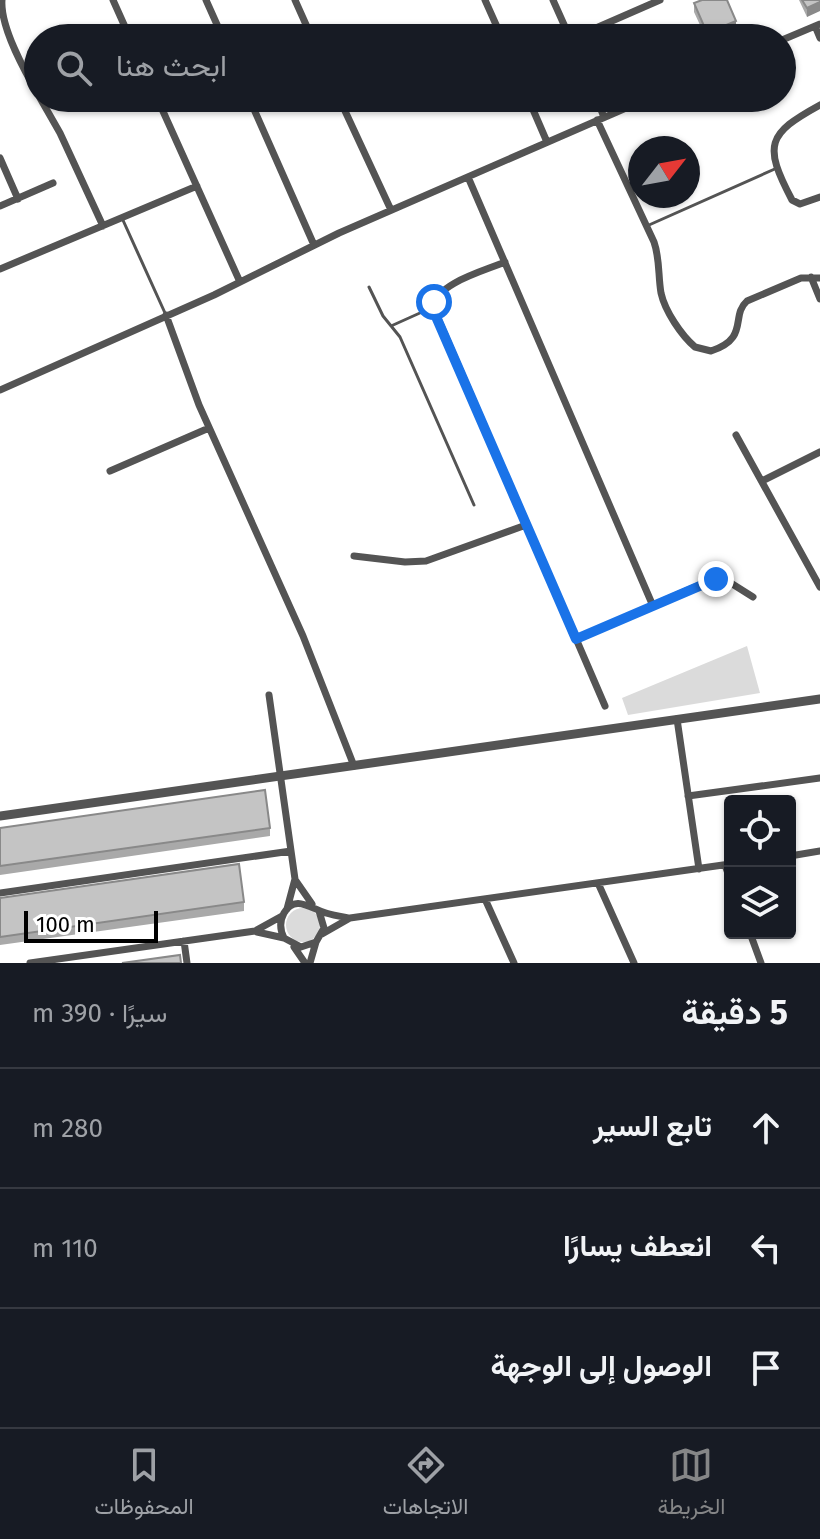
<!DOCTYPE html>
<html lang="ar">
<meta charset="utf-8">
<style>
body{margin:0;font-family:"Fira Sans",Vazirmatn,sans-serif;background:#20242c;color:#f1f3f6;direction:rtl}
.controls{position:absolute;right:24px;bottom:24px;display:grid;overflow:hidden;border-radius:8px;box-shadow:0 2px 6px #0004}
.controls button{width:72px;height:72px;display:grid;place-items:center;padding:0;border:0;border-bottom:2px solid #363941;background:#171b24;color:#f1f3f6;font:40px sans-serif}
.compass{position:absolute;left:628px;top:136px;width:72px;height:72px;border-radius:50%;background:#171b24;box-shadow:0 2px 6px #0004;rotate:59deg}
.scale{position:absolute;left:24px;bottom:20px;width:134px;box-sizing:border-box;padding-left:8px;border:4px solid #000;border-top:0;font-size:22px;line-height:28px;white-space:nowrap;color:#000;-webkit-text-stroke:6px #fff;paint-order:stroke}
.stop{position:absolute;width:24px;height:24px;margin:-18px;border:6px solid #1a73e8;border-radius:50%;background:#fff}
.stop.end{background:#1a73e8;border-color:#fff;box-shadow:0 2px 8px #0008}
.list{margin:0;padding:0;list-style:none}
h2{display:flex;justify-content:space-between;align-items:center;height:104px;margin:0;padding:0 32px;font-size:34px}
h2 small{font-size:26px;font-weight:400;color:#9ea1a6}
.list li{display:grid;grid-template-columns:52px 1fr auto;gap:24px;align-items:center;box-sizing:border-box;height:120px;padding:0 32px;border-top:2px solid #363941}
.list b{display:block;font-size:30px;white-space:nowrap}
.list em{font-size:26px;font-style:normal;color:#9ea1a6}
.icon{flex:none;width:44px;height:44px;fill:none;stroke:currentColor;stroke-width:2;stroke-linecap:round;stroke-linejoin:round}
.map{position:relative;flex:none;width:820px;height:963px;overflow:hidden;direction:ltr}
.search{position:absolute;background:#171b24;box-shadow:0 2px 6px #0004;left:24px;right:24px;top:24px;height:88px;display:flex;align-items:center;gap:20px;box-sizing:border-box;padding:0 28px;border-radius:44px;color:#9ea1a6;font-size:30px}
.sheet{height:464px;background:#171b24}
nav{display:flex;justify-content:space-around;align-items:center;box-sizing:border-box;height:112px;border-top:2px solid #363941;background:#171b24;font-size:22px;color:#9ea1a6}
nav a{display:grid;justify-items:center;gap:4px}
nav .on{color:#858687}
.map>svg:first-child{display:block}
.green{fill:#dbdbdb}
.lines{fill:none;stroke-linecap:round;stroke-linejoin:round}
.service{stroke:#545454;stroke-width:3}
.minor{stroke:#545454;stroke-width:7}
.tertiary{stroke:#545454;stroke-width:9}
.wall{fill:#a9a9a9}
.shaded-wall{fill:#898989}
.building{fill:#c4c4c4;stroke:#898989;stroke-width:2}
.route{stroke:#1a73e8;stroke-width:10}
</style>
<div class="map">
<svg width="820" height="963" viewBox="0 0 820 963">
<rect width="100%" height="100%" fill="#fff"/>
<path class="green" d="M747 646 760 693 628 715 622 698Z
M286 925a17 17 0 1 1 34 0a17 17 0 1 1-34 0Z"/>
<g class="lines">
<path class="service" d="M122 218 165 313
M649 225 777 168
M369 287 383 316 400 337 474 505
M391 326 431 308"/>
<path class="minor" d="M2 0C0 26 25 72 38 94
M113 0 130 38
M206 0 223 38
M295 0 312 38
M485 0 502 38
M553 0 570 38
M815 26 820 38
M573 38 660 0
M782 40 820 24
M40 98 60 133 103 226
M157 98 240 282
M249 98 314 245
M339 98 391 210
M528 98 547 142
M596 98 604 117
M820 105C767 134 763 145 792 200L800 204 820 197
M597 120 654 242C660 259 658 276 661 293 665 311 681 335 695 347L711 351C750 338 730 316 747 301L801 278H820
M0 158 18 199
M468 177 653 606
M0 206 53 183
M505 262C484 271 437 283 433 307L605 706
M0 269 197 186
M811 277 820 299
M166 315 199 405 303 636 354 766
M0 390 214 295 339 233 649 98
M736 435 820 587
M110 471 209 428
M762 481 820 452
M354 556 405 562 426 561 526 525
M576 639 711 580H726L753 597
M269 695 295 879 287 909
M677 719 699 869
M688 796 820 778
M790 856 820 851
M725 865 730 879
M296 881 312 904
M598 883 634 963
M0 893 291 851
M485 899 514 963
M319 911 324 928 316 942 301 947 284 938C280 930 279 922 284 913 294 895 309 907 323 912 331 915 340 916 348 918
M257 932 284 938
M750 933 761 963
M322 934 350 918 730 864
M184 941 187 963
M294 947 305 963
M30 963 255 931 282 916
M310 963 316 942"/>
<path class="tertiary" d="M0 816 820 699"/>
</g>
<path class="wall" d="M799 0H820L807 17Z
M694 3 736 29 716 38H706L694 12Z
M0 828H270V836L0 875Z
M0 898 244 902V911L0 945Z"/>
<path class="shaded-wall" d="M820 2V11L807 17V8Z
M736 21V29L716 38H707V33Z"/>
<path class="building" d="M702 0H727L736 21 707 33 694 3Z
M802 0H820V2L807 8Z
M265 790 270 828 0 866V828Z
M239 864 244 902 0 937V898Z
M180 955 181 963H122Z"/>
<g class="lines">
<path class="route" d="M434 302V312L576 639 716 579"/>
</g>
</svg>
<div class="controls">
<button><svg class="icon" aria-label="locate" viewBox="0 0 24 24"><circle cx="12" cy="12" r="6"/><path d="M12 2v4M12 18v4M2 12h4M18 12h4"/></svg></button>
<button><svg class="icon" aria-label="layers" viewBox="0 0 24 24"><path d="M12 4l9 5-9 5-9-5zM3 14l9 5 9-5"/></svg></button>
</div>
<svg class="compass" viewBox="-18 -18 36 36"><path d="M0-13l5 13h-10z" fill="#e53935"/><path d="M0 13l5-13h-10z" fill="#9ea1a6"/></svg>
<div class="scale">100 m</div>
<div class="stop" style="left:434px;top:302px"></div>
<div class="stop end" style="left:716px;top:579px"></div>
<div class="search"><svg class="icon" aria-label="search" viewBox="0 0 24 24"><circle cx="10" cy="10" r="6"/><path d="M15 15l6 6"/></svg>ابحث هنا</div>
</div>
<section class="sheet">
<h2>5 دقيقة<small>سيرًا · 390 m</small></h2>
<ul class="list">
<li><svg class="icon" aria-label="ahead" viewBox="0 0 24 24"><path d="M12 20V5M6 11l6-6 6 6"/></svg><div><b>تابع السير</b></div><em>280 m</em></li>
<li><svg class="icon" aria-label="left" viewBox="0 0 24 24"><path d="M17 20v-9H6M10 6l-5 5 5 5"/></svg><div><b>انعطف يسارًا</b></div><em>110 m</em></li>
<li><svg class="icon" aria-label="arrive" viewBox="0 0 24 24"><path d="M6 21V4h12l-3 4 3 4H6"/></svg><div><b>الوصول إلى الوجهة</b></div></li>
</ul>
</section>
<nav>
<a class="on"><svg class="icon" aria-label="map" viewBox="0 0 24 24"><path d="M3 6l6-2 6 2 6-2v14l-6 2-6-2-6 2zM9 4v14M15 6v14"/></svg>الخريطة</a>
<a><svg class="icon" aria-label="directions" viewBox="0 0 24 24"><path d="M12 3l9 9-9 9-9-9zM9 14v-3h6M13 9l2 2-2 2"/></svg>الاتجاهات</a>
<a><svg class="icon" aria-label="saved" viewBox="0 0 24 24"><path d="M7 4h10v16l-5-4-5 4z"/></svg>المحفوظات</a>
</nav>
